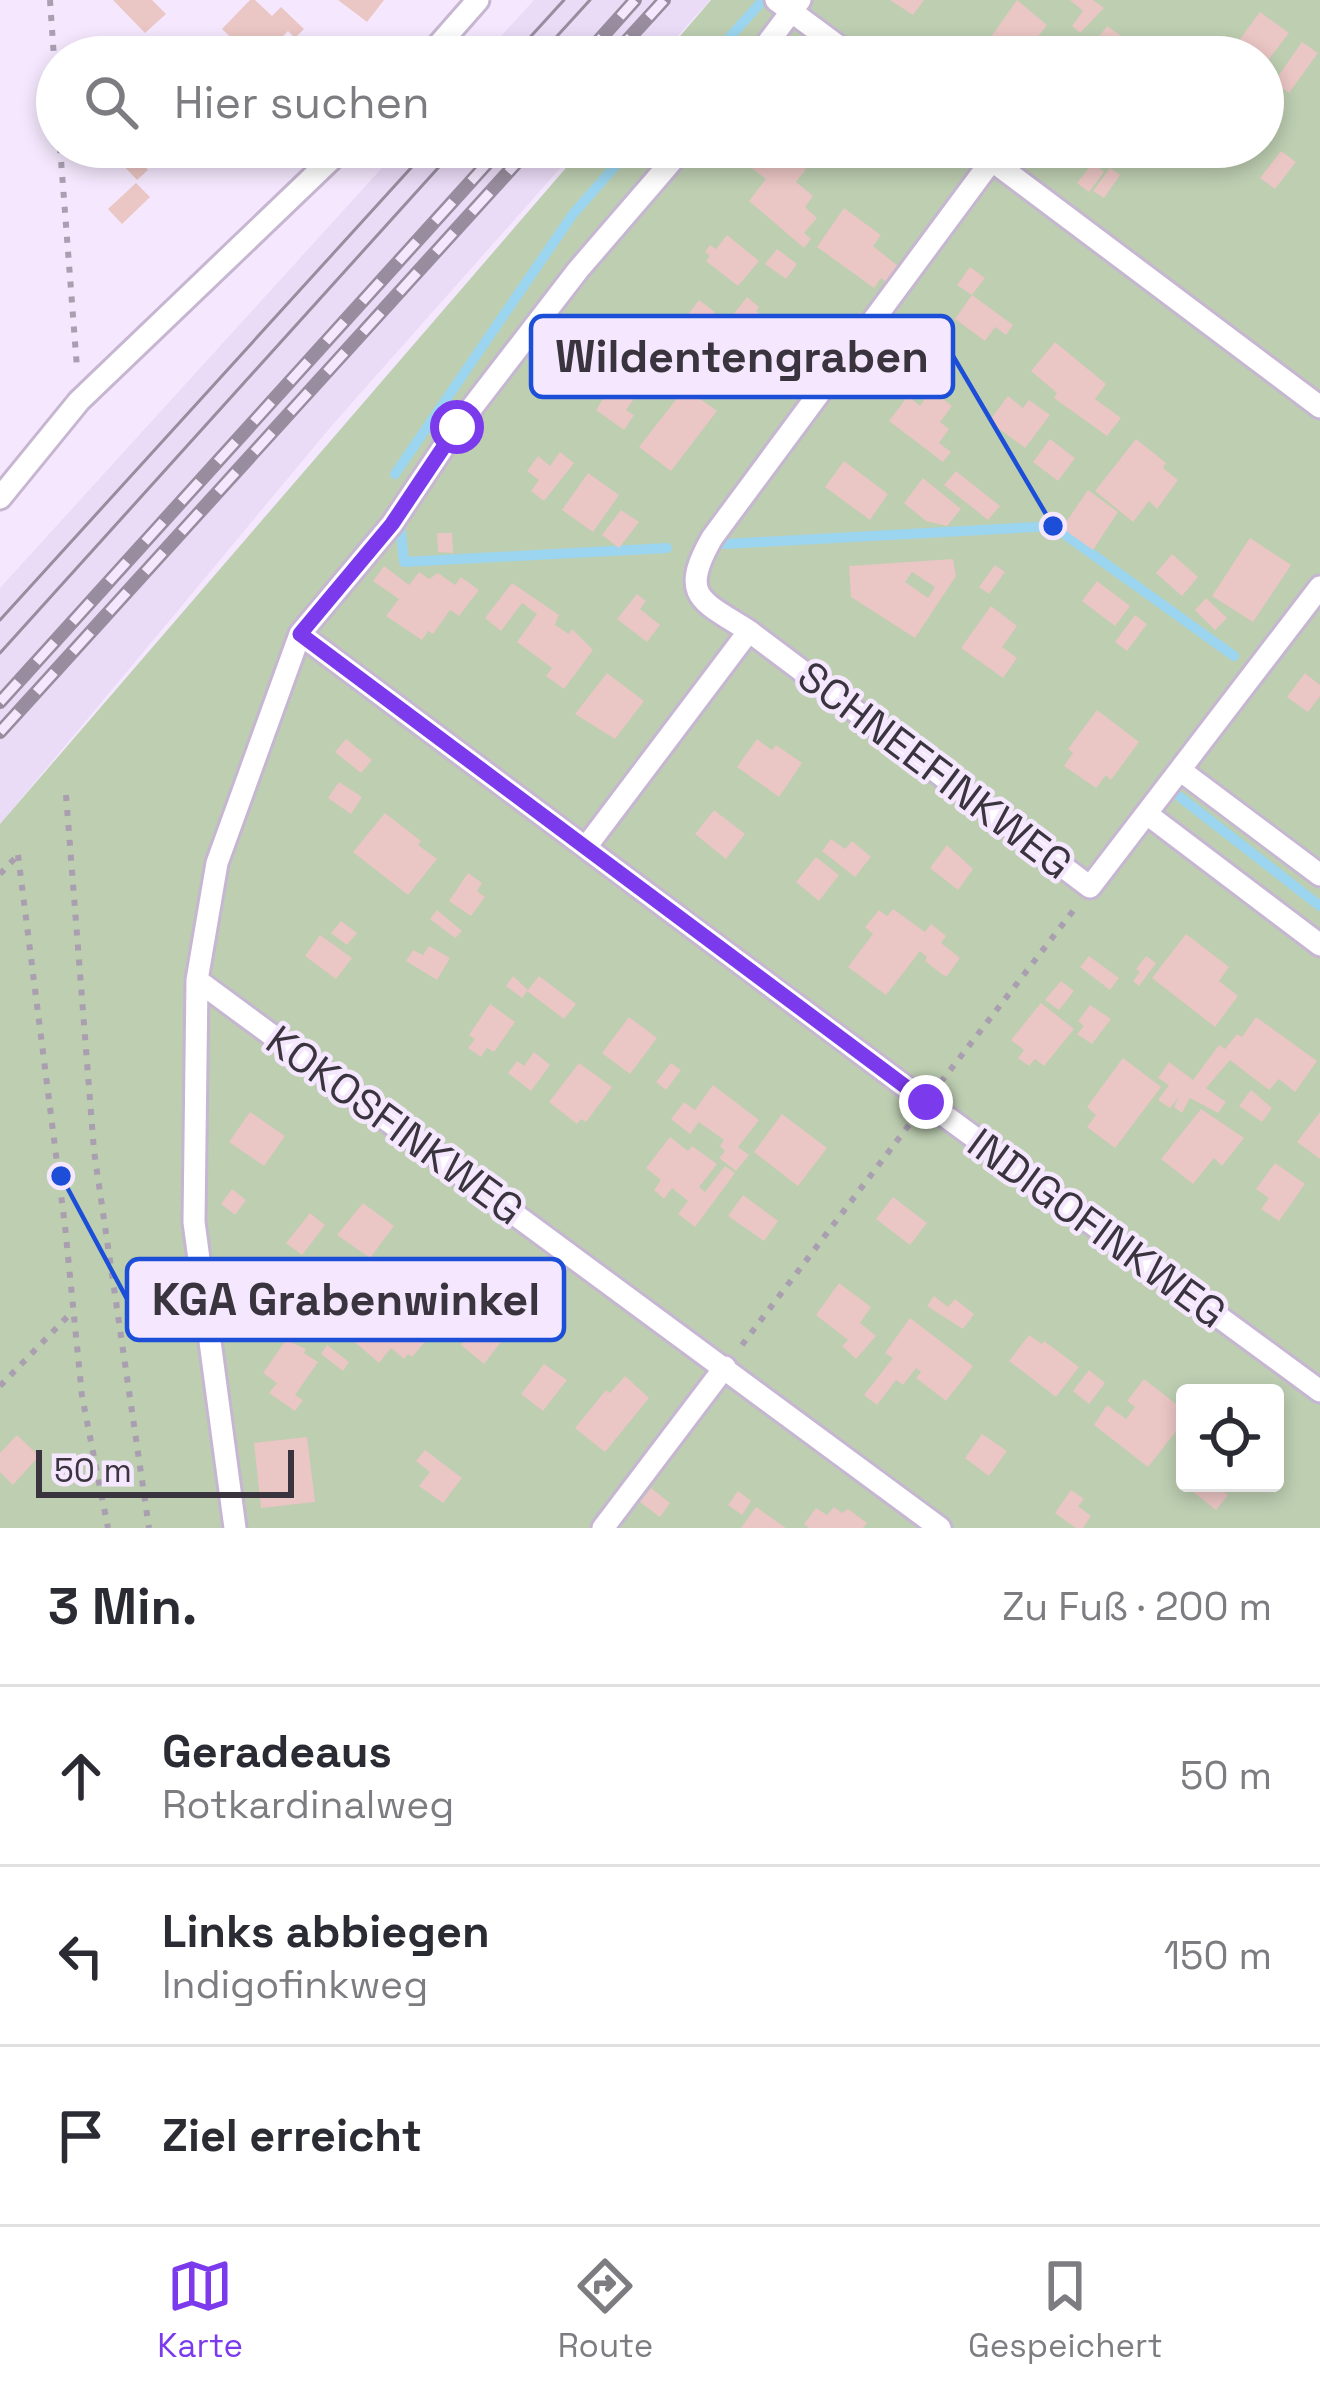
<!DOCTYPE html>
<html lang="de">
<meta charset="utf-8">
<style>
body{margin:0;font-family:"Space Grotesk",sans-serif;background:#f2f2f3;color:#2b2b33}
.controls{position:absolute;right:36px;bottom:36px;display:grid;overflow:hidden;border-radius:12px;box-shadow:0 6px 18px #0003}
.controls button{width:108px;height:108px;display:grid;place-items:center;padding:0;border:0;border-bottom:3px solid #e1e1e2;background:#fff;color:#2b2b33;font:60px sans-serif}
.scale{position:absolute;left:36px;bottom:30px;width:258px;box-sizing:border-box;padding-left:12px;border:6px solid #3a343f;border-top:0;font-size:33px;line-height:42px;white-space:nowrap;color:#3a343f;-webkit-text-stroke:9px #f5e8fe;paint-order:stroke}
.stop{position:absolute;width:36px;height:36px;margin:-27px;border:9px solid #7c3aed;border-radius:50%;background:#fff}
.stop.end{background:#7c3aed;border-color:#fff;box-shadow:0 3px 12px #0008}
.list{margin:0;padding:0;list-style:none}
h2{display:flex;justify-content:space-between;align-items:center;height:156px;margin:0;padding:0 48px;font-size:51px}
h2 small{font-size:39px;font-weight:400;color:#7c7c81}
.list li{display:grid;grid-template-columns:78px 1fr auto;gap:36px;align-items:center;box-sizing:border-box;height:180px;padding:0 48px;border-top:3px solid #e1e1e2}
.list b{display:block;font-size:45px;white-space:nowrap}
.list p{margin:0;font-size:39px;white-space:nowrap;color:#7c7c81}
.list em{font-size:39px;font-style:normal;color:#7c7c81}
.icon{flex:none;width:66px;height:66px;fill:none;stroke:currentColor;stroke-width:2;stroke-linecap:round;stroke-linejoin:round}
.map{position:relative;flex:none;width:1320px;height:1528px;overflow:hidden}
.search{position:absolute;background:#fff;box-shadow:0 6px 18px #0003;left:36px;right:36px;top:36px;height:132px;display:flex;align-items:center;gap:30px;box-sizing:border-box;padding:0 42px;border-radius:66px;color:#7c7c81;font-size:45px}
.sheet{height:696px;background:#fff}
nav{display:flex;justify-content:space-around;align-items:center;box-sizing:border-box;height:168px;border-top:3px solid #e1e1e2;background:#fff;font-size:33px;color:#7c7c81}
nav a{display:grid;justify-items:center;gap:6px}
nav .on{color:#7c3aed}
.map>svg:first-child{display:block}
.built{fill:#eadbf6}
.green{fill:#bdceb1;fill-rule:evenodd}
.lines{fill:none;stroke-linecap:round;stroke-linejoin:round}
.stream{stroke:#9bd5ef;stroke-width:10}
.building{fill:#eac6c4;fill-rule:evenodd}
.lane-casing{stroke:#c6b6d1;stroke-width:27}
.path{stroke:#a99fb0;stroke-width:6;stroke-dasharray:6 9;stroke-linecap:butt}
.lane{stroke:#fff;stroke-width:21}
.tram{stroke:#978d9e;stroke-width:3}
.rail-casing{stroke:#978d9e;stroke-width:14}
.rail{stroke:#f5e8fe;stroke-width:9;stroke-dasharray:27;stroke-linecap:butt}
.route{stroke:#7c3aed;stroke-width:15}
.labels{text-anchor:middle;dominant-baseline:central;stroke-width:9;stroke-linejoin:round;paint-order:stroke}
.street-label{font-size:42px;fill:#3a343f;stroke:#f5e8fe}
.leader{fill:none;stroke:#1d4ed8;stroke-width:4.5}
.callout-dot{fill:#1d4ed8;stroke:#f5e8fe;stroke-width:4.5}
.callout{fill:#f5e8fe;stroke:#1d4ed8;stroke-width:4.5}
.callout-label{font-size:45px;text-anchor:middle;font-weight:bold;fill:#3a343f}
</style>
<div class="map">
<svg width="1320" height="1528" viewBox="0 0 1320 1528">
<rect width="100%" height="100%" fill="#f5e8fe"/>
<path class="built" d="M534 0H710L659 57H482Z
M401 147H579L334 423 0 824V588Z"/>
<path class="green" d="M711 0H1320V1528H0V824L584 147H1263V57H662ZM1185 1393H1275V1483H1185Z"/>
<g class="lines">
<path class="stream" d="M712 57 763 0
M395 474 573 214 632 147
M401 532 404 562 667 548
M724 544 1053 526 1234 656
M1180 797 1320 906"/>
</g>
<path class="building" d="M113 0H152L166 14 145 33Z
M250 0H255L272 16 281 7 304 29 295 38 288 31 263 57H251L222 29Z
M338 0H384L367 22Z
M890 0H924L913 15Z
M1017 0 1047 25 1022 57H977Z
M1070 0H1093L1104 8 1080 33 1072 26 1083 11Z
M1260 12 1289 33 1263 67V57H1239L1231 51Z
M1107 26 1131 43 1121 57H1084Z
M1302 42 1318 53 1289 93 1274 82Z
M753 147 798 150 792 158 806 169 796 182 813 196 805 207 817 218 804 233 811 239 804 248 749 201 766 179 741 160Z
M130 150 148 170 137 180 119 161Z
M1281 151 1296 162 1275 189 1260 178Z
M1093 163 1104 172 1089 192 1077 183Z
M1110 168 1120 175 1104 198 1093 191Z
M136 183 150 197 122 224 108 209Z
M844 208 881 235 873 246 898 266 886 282 881 278 874 288 817 247Z
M727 235 759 261 738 286 706 261 710 256 705 252 710 245 716 249Z
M777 249 797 264 786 279 765 264Z
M970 267 985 278 972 295 1013 325 1006 335 995 327 985 341 955 319 972 295 957 285Z
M747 297 759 307 756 311 763 317 750 335 740 327 733 337 722 329Z
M699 300 715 312 689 346 673 334Z
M1055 342 1106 384 1095 399 1121 418 1107 436 1054 398 1057 393 1031 371Z
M612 376 638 393 626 410 634 415 624 430 596 410 603 399 599 396Z
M685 388 717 411 671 471 639 447Z
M931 390 952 406 940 422 949 429 939 443 951 452 943 462 889 421 908 396 920 406Z
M1008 396 1023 408 1029 400 1050 415 1025 448 989 421Z
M1050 439 1075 458 1058 481 1033 462Z
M1136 439 1166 463 1163 468 1178 480 1157 509 1149 501 1133 522 1095 491Z
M560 452 574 463 544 501 531 491 539 480 527 471 538 456 550 466Z
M844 461 888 494 870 520 825 487Z
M956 471 1000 506 988 520 944 485Z
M588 473 619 495 593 532 562 510Z
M923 478 961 509 947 526 926 521 904 503Z
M1088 490 1118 512 1093 550 1062 528Z
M621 510 639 522 619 548 602 535Z
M437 533H452L453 553 438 552Z
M1250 538 1291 565 1253 622 1212 596Z
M1172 554 1198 577 1182 596 1156 573Z
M953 559 956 576 915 638 851 597 849 566ZM912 572 935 587 928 598 905 582Z
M995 565 1005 572 989 594 979 587Z
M384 566 409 585 419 572 429 579 438 573 455 585 461 577 479 590 459 616 450 610 433 634 428 631 422 640 386 616 399 599 373 581Z
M1097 581 1130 606 1115 626 1082 601Z
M512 583 559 615 555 625 569 634 572 629 593 650 564 689 546 676 552 668 517 642 537 614 522 603 501 631 485 618Z
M637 594 646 601 640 609 660 625 647 642 617 619Z
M1206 598 1227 618 1215 630 1195 610Z
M991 606 1017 626 1002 647 1017 658 1003 678 961 648Z
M1135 615 1147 624 1127 651 1115 642Z
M607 673 644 701 615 739 575 714Z
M1305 673 1320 685V696L1308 712 1287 697Z
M1097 710 1139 742 1111 780 1106 775 1096 788 1064 766 1073 753 1068 749Z
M346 739 372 760 361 773 335 752Z
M757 739 772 750 776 745 802 763 779 797 737 767Z
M339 782 362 797 351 814 328 798Z
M714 810 745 834 726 859 695 834Z
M385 813 421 841 418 845 437 859 408 895 353 852Z
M831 839 845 849 852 841 871 857 855 877 822 851Z
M947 845 973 869 958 890 930 868Z
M816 857 839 875 819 901 796 882Z
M468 873 482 883 477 891 485 897 471 916 449 901Z
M893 909 925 932 931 924 946 936 941 943 960 958 947 976 943 975 925 961 927 957 920 951 886 995 848 967 873 934 865 927 879 910 887 916Z
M437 910 462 931 455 938 430 919Z
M341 921 357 933 347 945 331 933Z
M1186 934 1229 967 1219 981 1238 996 1215 1027 1152 978Z
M320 935 352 958 336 979 305 956Z
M429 946 450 958 437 980 406 961 413 950 423 955Z
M1089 956 1119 978 1110 990 1080 967Z
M1146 956 1156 963 1139 986 1133 981 1140 972 1136 969Z
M513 976 528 990 539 976 576 1004 564 1019 527 991 522 998 506 986Z
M1061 981 1074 991 1059 1010 1045 1000Z
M1041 1003 1074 1029 1044 1066 1035 1059 1029 1066 1018 1058 1024 1050 1011 1040Z
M490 1004 515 1022 494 1052 487 1048 481 1057 468 1048 475 1039 469 1035Z
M1090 1005 1111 1019 1092 1044 1077 1034 1084 1026 1078 1021Z
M629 1017 657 1038 630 1074 602 1053Z
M1256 1017 1317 1061 1295 1092 1279 1079 1269 1090 1230 1060 1206 1088 1226 1102 1218 1113 1190 1098 1182 1113 1174 1107 1179 1097 1170 1108 1158 1100 1169 1085 1158 1078 1169 1062 1193 1080 1219 1045 1225 1049 1237 1034 1242 1037Z
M534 1052 550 1065 531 1091 508 1073 517 1061 524 1066Z
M1123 1058 1161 1087 1115 1148 1087 1127 1096 1115 1087 1107Z
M579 1063 612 1087 586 1122 581 1119 577 1124 549 1102Z
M671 1063 681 1070 666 1090 656 1082Z
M713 1085 759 1120 738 1147 749 1155 736 1171 719 1158 725 1151 720 1146 724 1140 699 1122 690 1134 671 1119 684 1102 695 1110Z
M1251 1090 1272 1108 1262 1122 1239 1106Z
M1201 1109 1244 1138 1222 1166 1214 1158 1193 1184 1161 1159Z
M250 1112 285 1136 264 1166 229 1142Z
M1320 1112V1159L1297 1142Z
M782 1114 827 1148 798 1186 754 1152Z
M670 1137 688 1151 692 1146 717 1164 699 1187 705 1192 725 1166 735 1173 695 1227 678 1214 688 1201 672 1188 664 1199 654 1190 661 1180 646 1168Z
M1275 1163 1305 1184 1279 1221 1261 1209 1269 1198 1256 1189Z
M232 1189 246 1200 235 1215 221 1204Z
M743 1195 778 1221 764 1241 728 1216Z
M893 1197 927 1223 910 1245 876 1219Z
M363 1203 394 1226 370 1258 337 1235Z
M310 1213 325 1225 302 1255 286 1243Z
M839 1283 871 1307 860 1323 876 1336 856 1359 842 1346 848 1340 816 1315Z
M934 1296 948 1307 955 1299 974 1314 963 1329 927 1306Z
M371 1306 382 1316 370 1330 376 1335 392 1316 398 1321 406 1312 419 1322 411 1332 424 1343 412 1357 408 1354 404 1359 391 1348 379 1363 350 1338Z
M910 1318 973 1366 946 1401 916 1378 921 1372 916 1368 903 1385 896 1380 877 1405 864 1395 893 1358 885 1353Z
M481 1320 504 1338 484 1364 461 1345Z
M1029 1335 1042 1344 1044 1341 1079 1367 1056 1397 1009 1361Z
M286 1340 306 1349 304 1353 318 1362 295 1395 303 1400 295 1411 269 1393 277 1383 263 1373Z
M327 1345 349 1362 343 1371 321 1354Z
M544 1364 567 1380 543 1411 521 1394Z
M1089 1370 1105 1383 1089 1404 1073 1391Z
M625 1376 649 1398 605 1452 575 1428 606 1390 610 1393Z
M1144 1379 1185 1411V1420L1148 1467 1094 1425 1107 1405 1126 1419 1135 1407 1127 1401Z
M982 1434 1007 1451 989 1476 965 1458Z
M17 1435 39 1456 13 1485 0 1472V1453Z
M307 1437 315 1502 261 1508 254 1443Z
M425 1450 462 1478 443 1503 419 1486 430 1472 416 1461Z
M1199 1483H1214L1228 1495 1216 1510 1192 1491Z
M651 1488 670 1503 660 1517 640 1502Z
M1071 1490 1084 1499 1078 1506 1091 1516 1083 1528H1076L1055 1513Z
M738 1491 751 1501 742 1515 728 1505Z
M756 1507 786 1528H741Z
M834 1507 842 1513 848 1509 867 1523 863 1528H809L804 1524 816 1508 827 1515Z"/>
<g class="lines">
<g class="lane-casing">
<path id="lane" d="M776 0 853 57
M428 57 478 0
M757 57 800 0
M974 147 1320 407
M992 160 712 538C679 596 700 600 749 631L1090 887 1320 587
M0 498 79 401 344 147
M300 634 926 1102 1320 1391
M1180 770 1320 875
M1147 814 1320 945
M586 847 749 631
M197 980 940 1528
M235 1528 194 1222 197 980 217 863 300 634 392 524 457 427 578 270 684 147
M603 1528 725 1367"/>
</g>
<path class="path" d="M50 0 57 102
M60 147 77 368
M66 795 94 1151 149 1528
M18 855 65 1226 82 1396 108 1528
M0 874 18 855
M941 1082 1076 907
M742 1345 912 1121
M0 1386 73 1311"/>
<use href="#lane" class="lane"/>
<path class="tram" d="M512 57 564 0
M538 57 590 0
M0 620 430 147
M0 653 457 147"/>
<g class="rail-casing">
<path id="rail" d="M584 57 635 0
M612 57 664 0
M0 702 502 147
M0 732 531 147"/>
</g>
<use href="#rail" class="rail"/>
</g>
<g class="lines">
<path class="route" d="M457 427 392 524 300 634 926 1102"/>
</g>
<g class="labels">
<g class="street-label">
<text transform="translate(935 770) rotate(37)">SCHNEEFINKWEG</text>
<text transform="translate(395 1125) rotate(36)">KOKOSFINKWEG</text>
<text transform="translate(1097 1228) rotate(36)">INDIGOFINKWEG</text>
</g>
</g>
<path class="leader" d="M1053 526L953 356M61 1176L127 1299"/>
<g class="callout-dot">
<circle cx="1053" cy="526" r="12"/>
<circle cx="61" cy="1176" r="12"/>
</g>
<g class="callout">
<rect x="531" y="316" width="422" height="81" rx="12"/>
<rect x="127" y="1259" width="437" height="81" rx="12"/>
</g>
<g class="callout-label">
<text x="742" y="372">Wildentengraben</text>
<text x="346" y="1315">KGA Grabenwinkel</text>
</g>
</svg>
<div class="controls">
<button><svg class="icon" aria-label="locate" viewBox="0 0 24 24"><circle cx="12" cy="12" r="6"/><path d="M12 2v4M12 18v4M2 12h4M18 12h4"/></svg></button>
</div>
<div class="scale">50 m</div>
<div class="stop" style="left:457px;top:427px"></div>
<div class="stop end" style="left:926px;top:1102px"></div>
<div class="search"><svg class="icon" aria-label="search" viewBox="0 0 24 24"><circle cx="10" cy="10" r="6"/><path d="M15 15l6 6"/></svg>Hier suchen</div>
</div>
<section class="sheet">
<h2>3 Min.<small>Zu Fuß · 200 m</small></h2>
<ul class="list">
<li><svg class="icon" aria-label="ahead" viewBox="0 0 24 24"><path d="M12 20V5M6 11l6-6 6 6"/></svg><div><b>Geradeaus</b><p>Rotkardinalweg</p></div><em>50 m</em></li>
<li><svg class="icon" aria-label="left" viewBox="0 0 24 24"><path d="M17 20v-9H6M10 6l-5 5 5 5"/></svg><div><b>Links abbiegen</b><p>Indigofinkweg</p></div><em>150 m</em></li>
<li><svg class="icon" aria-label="arrive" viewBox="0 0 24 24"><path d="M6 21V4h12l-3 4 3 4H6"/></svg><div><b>Ziel erreicht</b></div></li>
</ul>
</section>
<nav>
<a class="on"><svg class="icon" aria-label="map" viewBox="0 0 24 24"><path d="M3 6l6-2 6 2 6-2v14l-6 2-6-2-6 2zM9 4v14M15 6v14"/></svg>Karte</a>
<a><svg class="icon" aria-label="directions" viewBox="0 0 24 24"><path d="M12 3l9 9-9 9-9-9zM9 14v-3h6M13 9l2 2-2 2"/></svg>Route</a>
<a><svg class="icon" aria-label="saved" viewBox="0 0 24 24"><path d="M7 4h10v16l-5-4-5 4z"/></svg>Gespeichert</a>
</nav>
